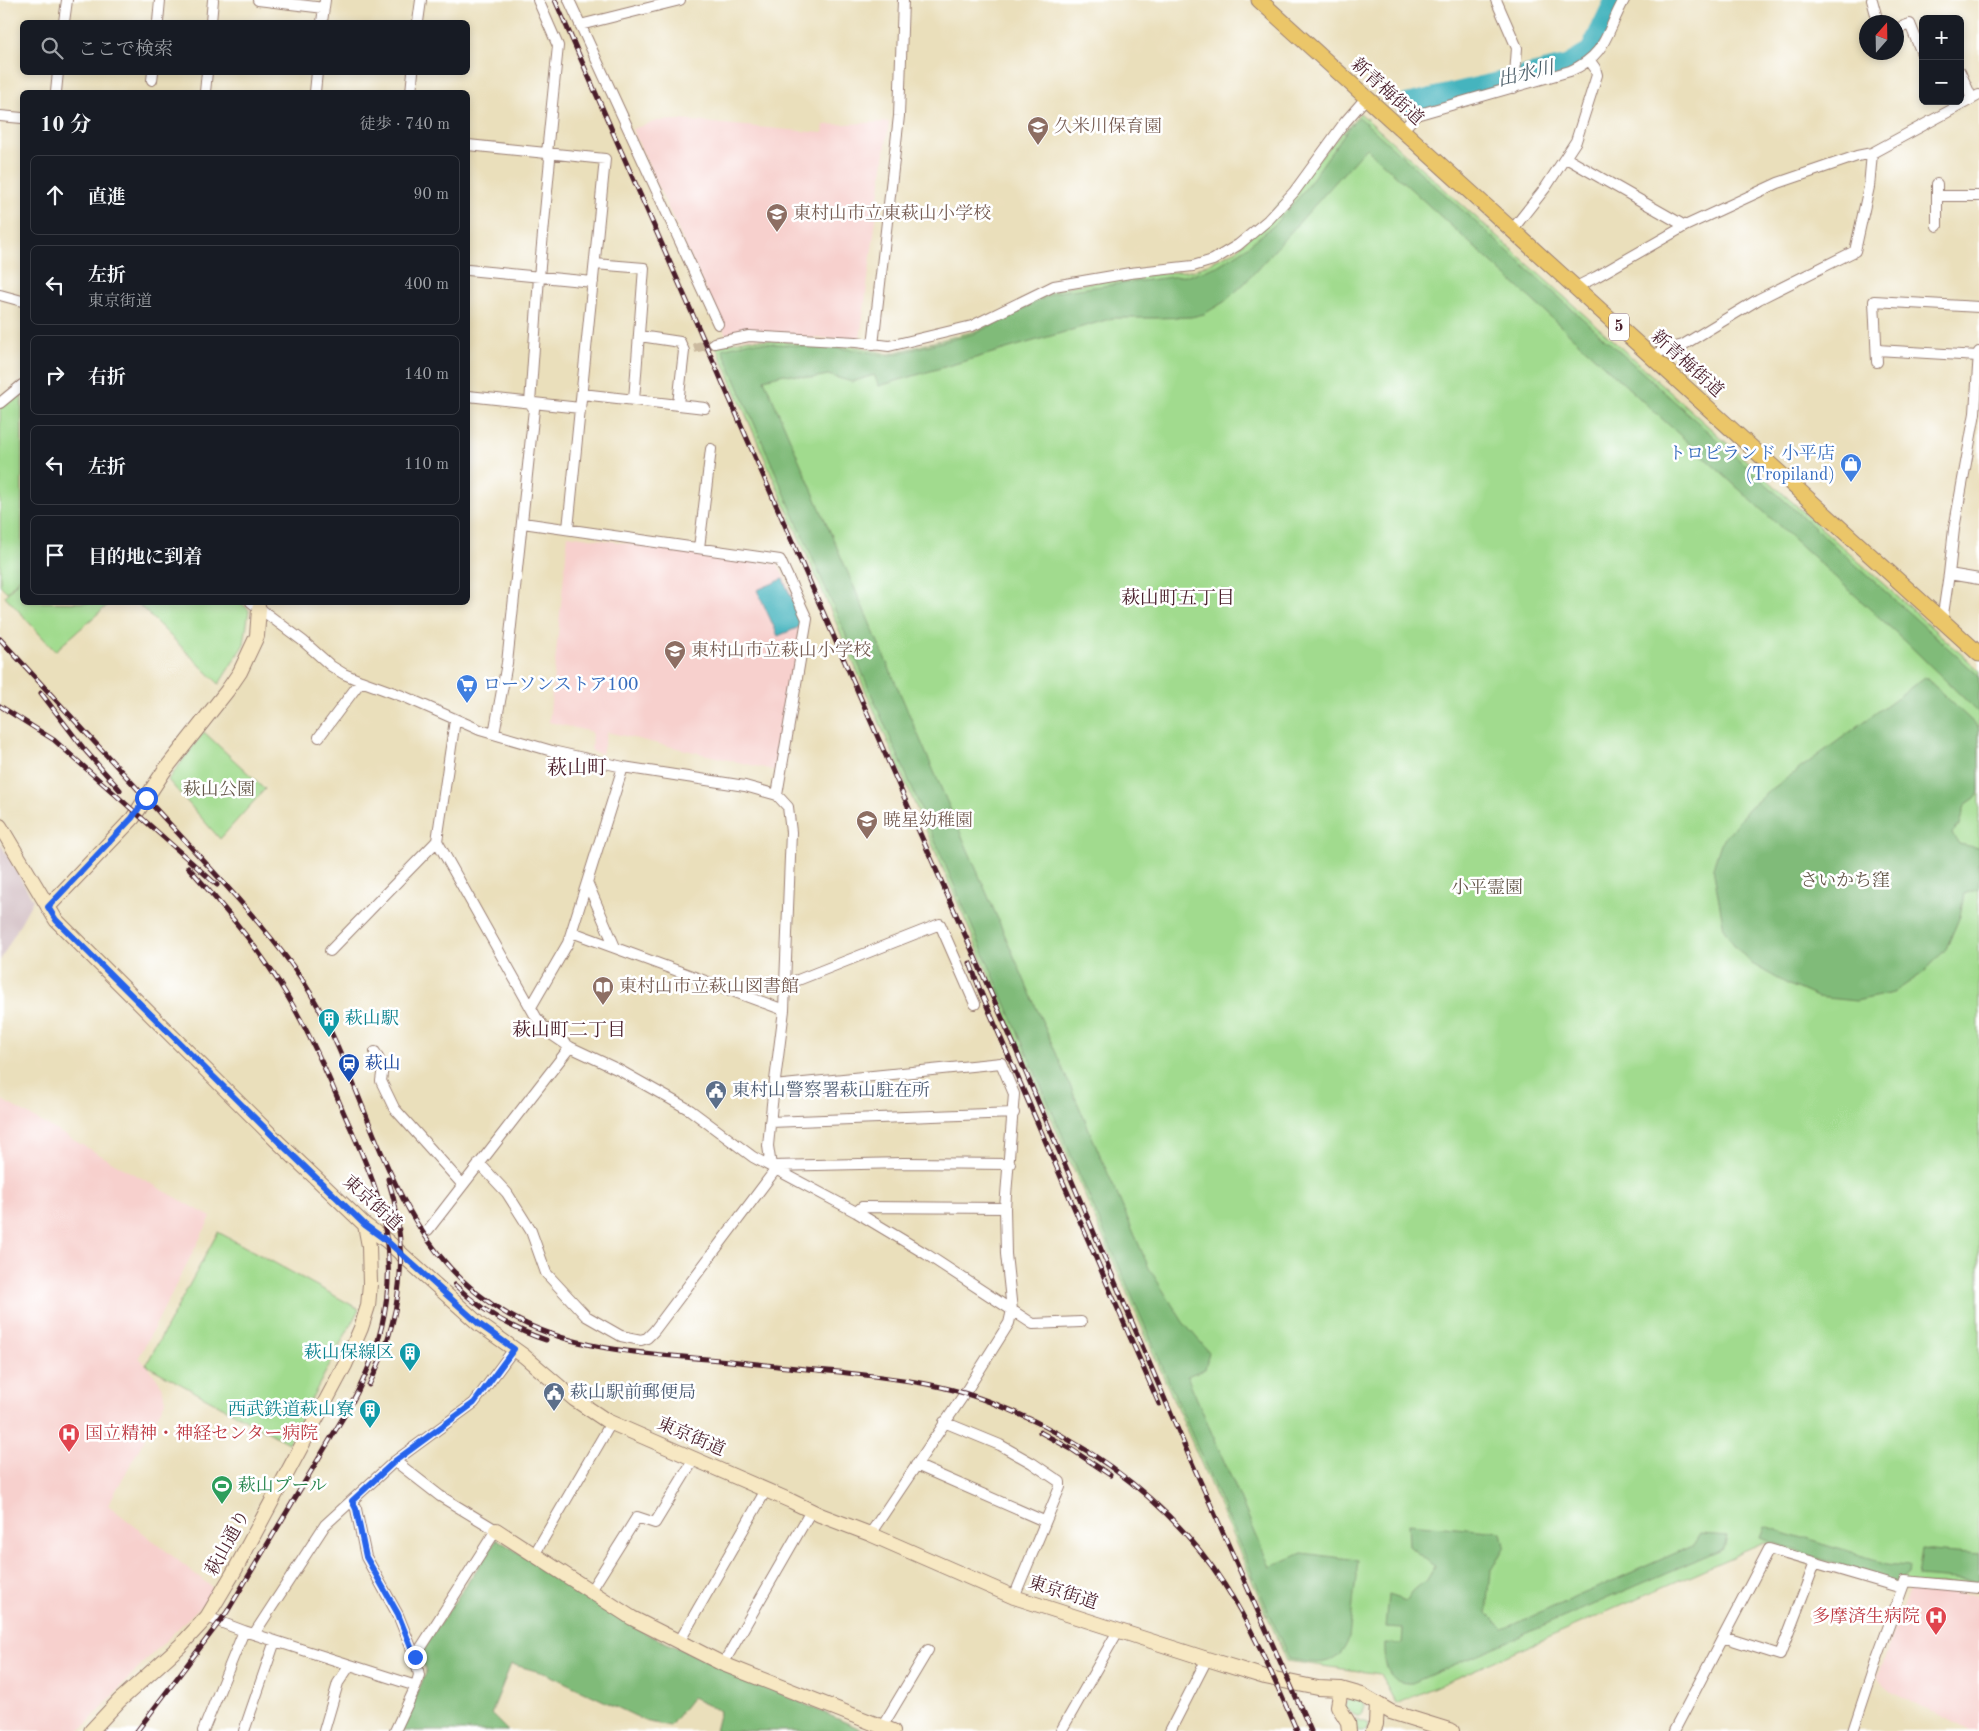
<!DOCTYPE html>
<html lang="ja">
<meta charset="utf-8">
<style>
body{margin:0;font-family:"Old Standard TT","Noto Serif JP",serif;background:#242831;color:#f1f3f6}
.controls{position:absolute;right:15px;top:15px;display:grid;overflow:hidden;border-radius:8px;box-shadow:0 2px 8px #0003}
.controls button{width:45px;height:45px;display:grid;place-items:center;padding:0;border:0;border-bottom:1px solid #363941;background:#171b24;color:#f1f3f6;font:25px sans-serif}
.compass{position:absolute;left:1859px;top:15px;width:45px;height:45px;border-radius:50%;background:#171b24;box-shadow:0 2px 8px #0003;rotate:20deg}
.stop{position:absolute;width:15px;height:15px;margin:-11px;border:4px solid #2563eb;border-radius:50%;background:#fff}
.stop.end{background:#2563eb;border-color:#fff;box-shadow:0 1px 5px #0008}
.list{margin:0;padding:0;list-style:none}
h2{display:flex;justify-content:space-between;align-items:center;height:65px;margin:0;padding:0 20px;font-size:21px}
h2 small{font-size:16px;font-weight:400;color:#9ea1a6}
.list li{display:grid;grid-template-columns:32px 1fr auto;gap:15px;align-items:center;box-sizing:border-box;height:80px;margin:0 10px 10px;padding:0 10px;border:1px solid #363941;border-radius:8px}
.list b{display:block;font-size:19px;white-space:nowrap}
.list p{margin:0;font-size:16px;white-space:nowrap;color:#9ea1a6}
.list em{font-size:16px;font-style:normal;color:#9ea1a6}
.icon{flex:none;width:28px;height:28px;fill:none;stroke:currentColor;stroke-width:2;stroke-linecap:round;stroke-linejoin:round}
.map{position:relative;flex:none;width:1979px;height:1731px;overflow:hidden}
.search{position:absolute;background:#171b24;box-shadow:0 2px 8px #0003;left:20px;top:20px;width:450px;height:55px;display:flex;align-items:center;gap:12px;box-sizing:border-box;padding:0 18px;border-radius:8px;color:#9ea1a6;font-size:19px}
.panel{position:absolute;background:#171b24;box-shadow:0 2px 8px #0003;left:20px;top:90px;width:450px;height:515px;border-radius:8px}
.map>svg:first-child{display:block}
.built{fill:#f7d0cd}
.industrial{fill:#d2bec3}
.green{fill:#a1db8e;stroke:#767d5c}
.forest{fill:#80bb79;stroke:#656d52}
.water{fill:#45b4be;stroke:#486a74}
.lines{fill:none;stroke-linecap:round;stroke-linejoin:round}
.river{stroke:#45b4be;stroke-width:19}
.street-tunnel{stroke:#cab99e;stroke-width:10;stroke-dasharray:10 5;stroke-linecap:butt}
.street-casing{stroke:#9a7f73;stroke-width:12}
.secondary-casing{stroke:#9a7f73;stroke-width:16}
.primary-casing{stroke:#9a7f73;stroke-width:17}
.street{stroke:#fff;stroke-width:10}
.secondary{stroke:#f7e8c3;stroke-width:14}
.primary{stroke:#ebc669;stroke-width:15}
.rail-casing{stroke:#4a1f2b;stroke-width:5}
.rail{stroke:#fff;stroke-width:3;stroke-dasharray:9;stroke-linecap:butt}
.route{stroke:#2563eb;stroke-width:6}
.labels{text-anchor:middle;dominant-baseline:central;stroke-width:5;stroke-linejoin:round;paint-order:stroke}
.shield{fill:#fff;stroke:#80626b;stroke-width:1}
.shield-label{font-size:16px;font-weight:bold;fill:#4a1f2b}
.street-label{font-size:18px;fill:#4a1f2b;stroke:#fff}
.education-label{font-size:18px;fill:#785e54;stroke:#fff;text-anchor:start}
.shop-label{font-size:18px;fill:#366cbe;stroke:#fff;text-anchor:end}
.park-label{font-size:18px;fill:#645749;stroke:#fff}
.culture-label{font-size:18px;fill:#0d838f;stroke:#fff;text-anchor:end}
.transit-label{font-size:18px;fill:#164399;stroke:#fff;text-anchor:start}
.service-label{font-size:18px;fill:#4e5e75;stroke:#fff;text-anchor:start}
.health-label{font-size:18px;fill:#be3a42;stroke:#fff;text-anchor:start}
.leisure-label{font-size:18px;fill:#27864d;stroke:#fff;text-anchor:start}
.water-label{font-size:19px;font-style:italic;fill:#485b66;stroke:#fff}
.neighbourhood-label{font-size:19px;fill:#4a1f2b;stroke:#fff}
.quarter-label{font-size:20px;fill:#4a1f2b;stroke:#fff}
</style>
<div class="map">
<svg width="1979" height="1731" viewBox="0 0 1979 1731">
<rect width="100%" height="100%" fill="#fff"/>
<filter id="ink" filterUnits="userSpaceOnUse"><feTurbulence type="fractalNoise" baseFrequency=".02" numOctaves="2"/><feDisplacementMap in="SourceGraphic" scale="10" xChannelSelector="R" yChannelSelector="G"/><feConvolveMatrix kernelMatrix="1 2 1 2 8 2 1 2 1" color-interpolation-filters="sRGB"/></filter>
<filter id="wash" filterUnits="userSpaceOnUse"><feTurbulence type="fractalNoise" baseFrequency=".0096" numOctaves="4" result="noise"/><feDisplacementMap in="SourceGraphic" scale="20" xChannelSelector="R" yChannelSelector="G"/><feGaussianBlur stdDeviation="1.12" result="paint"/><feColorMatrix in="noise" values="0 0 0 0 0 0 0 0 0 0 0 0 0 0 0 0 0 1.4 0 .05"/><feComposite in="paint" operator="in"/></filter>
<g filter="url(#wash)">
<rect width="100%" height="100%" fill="#eadfbb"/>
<path class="built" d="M680 120 823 133 824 125 889 122 860 339 727 337 632 129 657 121Z
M568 535 778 564 804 619 777 771 607 732 602 754 591 751 592 732 549 722Z
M0 1099 211 1217 139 1357 159 1381 166 1400 108 1505 213 1588 203 1604 138 1668 80 1731H0Z
M1913 1589 1979 1595V1731H1972L1891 1691 1884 1685 1878 1676 1908 1592Z"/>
<path class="industrial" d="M0 843 33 900 0 961Z"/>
<path class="green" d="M1360 113 1979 670V1584L1897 1586 1764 1543 1396 1704 1380 1674 1287 1661 716 346 749 339 860 347 888 354 975 331 1056 289 1110 279 1195 270 1237 250Z
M22 389V575L7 592 0 585V407Z
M22 576V602L110 603 55 651 5 596Z
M137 603H241L249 610 244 644 219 684Z
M204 732 265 789 220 839 168 780Z
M218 1232 359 1309 288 1443 146 1365Z
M1351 1696 1364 1703 1365 1707 1362 1715H1357L1344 1709 1345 1704Z
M1356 1719 1368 1723 1367 1731H1355Z"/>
<path class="forest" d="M1359 117 1979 676V713L1905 641 1366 148 1244 284 1224 302 1204 314 1191 317 1154 318H1113L879 386 874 375 852 382 828 375 813 378 784 374 764 379 1149 1268 1183 1322 1209 1352 1205 1369 1187 1376 1270 1567 1302 1553 1358 1560 1349 1638C1338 1670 1316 1663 1289 1659L722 349 750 342 858 350 888 356 976 333 1056 292 1195 274 1217 266 1240 252 1273 226 1300 196 1350 126Z
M1925 677 1979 728V792L1975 798 1965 805 1960 825 1952 833 1959 844 1979 848V889L1964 894 1960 916 1946 949 1923 973 1893 993 1856 1001 1817 997 1789 985 1752 964 1734 945 1724 929 1713 868 1721 843 1749 808 1768 792Z
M1408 1524 1502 1532 1505 1546 1491 1570 1487 1613 1503 1629 1694 1545 1701 1534 1727 1536 1724 1548 1412 1683C1388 1685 1383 1663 1384 1643L1402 1644 1403 1628 1385 1627 1388 1595 1406 1601 1413 1591 1426 1580 1434 1566 1409 1546Z
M1764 1526 1886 1564 1909 1566 1908 1573 1895 1584 1760 1538Z
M497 1539 649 1635 865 1731H715L720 1711 692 1698 670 1726 648 1722 547 1674 511 1664 491 1714 508 1731H400L426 1673 420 1653Z
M1922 1549 1979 1554V1582L1918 1577Z"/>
<path class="water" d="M783 579 804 625 778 636 757 590Z"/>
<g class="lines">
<path class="river" d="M1404 104 1567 65 1589 52 1614 0"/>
</g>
</g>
<g filter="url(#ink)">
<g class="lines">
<path class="street-tunnel" d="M694 348 714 343"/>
<g class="street-casing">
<path id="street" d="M258 0 324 8
M569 0 718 324
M1496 0 1517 48 1514 88
M1872 0 1878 22
M64 22 67 0
M158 22 160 0
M211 22 213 0
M322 22 325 0
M418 22 421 0
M580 25 680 0
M1896 29 1910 24 1923 56
M1960 72 1972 99
M152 80 153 72
M56 92 58 72
M205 92 207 72
M315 92 317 72
M411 92 413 72
M0 116 22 118
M1402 131 1416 115 1570 71C1607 55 1606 32 1624 0
M468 145 605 159 568 529
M1566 158 1685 226
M1937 184V226
M1937 196H1979
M1512 230 1546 187 1576 141 1597 75 1595 68 1590 61
M595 264 644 268 634 400
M468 270 593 282
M1576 287 1596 277 1685 226 1778 183 1857 156 1872 153 1979 95
M0 295 22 301
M640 336 680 342 684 351 678 404
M714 343 749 336 856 342 889 346 972 326 1054 286 1130 273 1193 266 1213 260 1238 245 1268 220 1294 192 1345 122 1366 98
M873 345 899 116 903 0
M1877 350 1978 356
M1650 356 1667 349 1683 345 1759 299 1855 251 1869 187 1872 153
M1877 362 1874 301 1979 307
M582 394 705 408
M468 396 580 408
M0 403 22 385
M523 523 780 560 807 619 777 795
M699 548 711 449
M1949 574 1979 579
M251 602 303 641 331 666 344 674 361 681 405 697 480 730 552 751 623 767 745 786 777 795 788 807 791 832 784 1010 772 1104 768 1146 771 1166
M1942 621 1949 574 1954 529 1975 413 1979 352
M455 720 437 841 536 1017 548 1032 570 1047 619 1070 690 1110 753 1157 856 1212 926 1254 1033 1324 1081 1322
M494 734 507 663 534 409 530 403 539 277 550 159 547 153 558 46 538 0
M319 737 361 681
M587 882 615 947
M572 932 784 1010
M330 951 437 841
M784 984 798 980 940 924 975 1004
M531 1007 568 943 623 767
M375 1052 383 1067 381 1081 394 1108 462 1184
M774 1086 1001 1063 1014 1094 1005 1208 1006 1254 1012 1310 1009 1323 965 1393 870 1534
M770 1122 1014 1113
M479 1163 507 1193 531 1231 546 1273 586 1316 621 1336 641 1340 647 1338 654 1331 776 1169
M772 1166 904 1163 1010 1164
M856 1212 862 1207 1005 1208
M428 1230 570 1047
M944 1422 1000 1445 1032 1463 1060 1482V1487L1014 1597
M395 1461 440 1496 496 1530 415 1657 419 1675 416 1686 395 1731
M916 1465 1044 1521
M352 1501 356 1509 366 1557 398 1615 415 1657
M534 1555 611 1423
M590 1592 637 1517 655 1523 694 1459
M207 1617 244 1631 416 1686
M254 1634 325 1525 395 1461 474 1403 514 1349
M1723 1637 1780 1655 1815 1563
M679 1642 766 1490
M723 1664 811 1511
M882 1727 928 1650
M203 1731 244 1631
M244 1731 275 1641
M324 1731 338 1683 350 1665
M1061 1731 1118 1631
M1170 1731 1207 1659
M1674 1731 1769 1549 1902 1588
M1853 1731 1875 1664 1905 1581 1979 1588"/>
</g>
<g class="secondary-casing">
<path id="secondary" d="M0 826 56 920 277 1141 365 1225 387 1241 479 1324 524 1356 574 1399 607 1421 791 1501 820 1515 870 1534 1014 1597 1207 1659 1265 1677 1318 1688 1341 1689 1362 1695 1391 1712 1452 1731
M48 907 133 818 164 771 227 691 240 672 257 636 259 609
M496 1530 632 1618 723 1664 893 1731
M1341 1689 1338 1706 1348 1722 1349 1731
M91 1731 119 1701 180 1646 207 1617 235 1570 345 1365 361 1328 368 1306 370 1284 369 1246 365 1225
M1373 1731 1376 1724 1377 1704"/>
</g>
<g class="primary-casing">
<path id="primary" d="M1259 0 1979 654"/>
</g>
<use href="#street" class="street"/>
<use href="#secondary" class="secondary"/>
<use href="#primary" class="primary"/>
<g class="rail-casing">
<path id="rail" d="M555 0 918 829 1014 1045 1189 1456 1311 1731
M0 639C55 699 111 760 166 820 209 867 254 914 292 965 374 1077 378 1241 509 1315 575 1353 656 1354 730 1361 766 1365 802 1369 839 1372 881 1377 924 1381 964 1393 1066 1425 1166 1494 1224 1584 1254 1630 1275 1681 1297 1731
M41 693 84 749 120 790
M0 706 54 740 217 885
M970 963 980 990 1159 1404
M455 1285C481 1310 512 1329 546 1340
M369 1385C401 1321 411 1249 388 1179
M1040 1432 1071 1449 1110 1475
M137 1731 227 1612 350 1406C389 1336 400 1265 375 1188 366 1161 354 1136 343 1111 326 1070 308 1030 285 992 258 947 223 906 188 867"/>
</g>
<use href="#rail" class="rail"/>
</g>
</g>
<g class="lines" filter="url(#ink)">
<path class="route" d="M146 798 132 818 48 907 56 920 277 1140 365 1225 387 1241 479 1324 514 1349 474 1403 395 1461 352 1501 356 1509 366 1557 398 1614 415 1657"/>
</g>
<defs>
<g id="school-pin" transform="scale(1.125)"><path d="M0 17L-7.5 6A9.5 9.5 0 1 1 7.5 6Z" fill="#8d6e63" stroke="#fff"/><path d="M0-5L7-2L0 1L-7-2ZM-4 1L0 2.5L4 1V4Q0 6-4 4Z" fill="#fff"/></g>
<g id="shop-pin" transform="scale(1.125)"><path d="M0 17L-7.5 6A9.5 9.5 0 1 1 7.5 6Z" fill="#3f7fe0" stroke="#fff"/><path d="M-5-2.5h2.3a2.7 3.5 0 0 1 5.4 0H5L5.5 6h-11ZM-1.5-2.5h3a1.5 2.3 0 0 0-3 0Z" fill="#fff"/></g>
<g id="supermarket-pin" transform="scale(1.125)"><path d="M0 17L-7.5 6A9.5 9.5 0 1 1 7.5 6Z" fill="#3f7fe0" stroke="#fff"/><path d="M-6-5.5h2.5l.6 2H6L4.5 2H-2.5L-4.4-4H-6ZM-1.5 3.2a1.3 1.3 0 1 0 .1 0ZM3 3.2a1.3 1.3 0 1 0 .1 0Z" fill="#fff"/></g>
<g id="library-pin" transform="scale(1.125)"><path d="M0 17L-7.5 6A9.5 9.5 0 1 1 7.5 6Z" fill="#8d6e63" stroke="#fff"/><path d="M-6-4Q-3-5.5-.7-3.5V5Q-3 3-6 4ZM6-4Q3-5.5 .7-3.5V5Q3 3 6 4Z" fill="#fff"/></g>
<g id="building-pin" transform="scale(1.125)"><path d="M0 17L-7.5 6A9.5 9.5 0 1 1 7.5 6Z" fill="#0f9aa8" stroke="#fff"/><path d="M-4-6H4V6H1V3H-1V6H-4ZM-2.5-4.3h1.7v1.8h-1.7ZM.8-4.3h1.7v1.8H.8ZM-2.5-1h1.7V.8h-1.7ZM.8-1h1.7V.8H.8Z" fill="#fff"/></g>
<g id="station-pin" transform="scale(1.125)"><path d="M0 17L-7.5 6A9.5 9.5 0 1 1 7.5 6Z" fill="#1a4fb4" stroke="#fff"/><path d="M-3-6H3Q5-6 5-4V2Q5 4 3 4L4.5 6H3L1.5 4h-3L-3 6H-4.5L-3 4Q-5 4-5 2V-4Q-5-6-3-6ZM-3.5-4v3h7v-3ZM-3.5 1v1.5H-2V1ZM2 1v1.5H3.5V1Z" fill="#fff"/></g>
<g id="civic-pin" transform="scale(1.125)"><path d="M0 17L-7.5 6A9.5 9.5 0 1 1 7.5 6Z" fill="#5c6f8a" stroke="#fff"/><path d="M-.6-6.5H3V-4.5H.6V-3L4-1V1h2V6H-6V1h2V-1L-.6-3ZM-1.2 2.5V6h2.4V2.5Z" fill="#fff"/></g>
<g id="hospital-pin" transform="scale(1.125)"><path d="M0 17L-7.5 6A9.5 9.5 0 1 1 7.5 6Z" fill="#e0444e" stroke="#fff"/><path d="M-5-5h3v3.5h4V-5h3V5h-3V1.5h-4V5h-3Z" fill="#fff"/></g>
<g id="stadium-pin" transform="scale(1.125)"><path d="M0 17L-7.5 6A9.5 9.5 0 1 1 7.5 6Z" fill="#2e9e5b" stroke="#fff"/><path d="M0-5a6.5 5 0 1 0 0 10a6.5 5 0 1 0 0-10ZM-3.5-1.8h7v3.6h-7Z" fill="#fff"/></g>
</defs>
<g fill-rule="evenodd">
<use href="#school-pin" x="1038" y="127"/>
<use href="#school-pin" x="777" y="214"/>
<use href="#shop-pin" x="1851" y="464"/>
<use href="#school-pin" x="675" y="651"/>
<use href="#supermarket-pin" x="467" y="685"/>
<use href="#school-pin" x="867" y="821"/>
<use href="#library-pin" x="603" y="987"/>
<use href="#building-pin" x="329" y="1019"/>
<use href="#station-pin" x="349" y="1064"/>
<use href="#civic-pin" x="716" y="1091"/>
<use href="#building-pin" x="410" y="1353"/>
<use href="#civic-pin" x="554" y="1393"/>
<use href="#building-pin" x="370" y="1410"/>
<use href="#hospital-pin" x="69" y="1434"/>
<use href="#stadium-pin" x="222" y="1486"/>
<use href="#hospital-pin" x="1936" y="1617"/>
</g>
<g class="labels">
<rect class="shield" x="1609" y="313.5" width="20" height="27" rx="4"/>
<g class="shield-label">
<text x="1619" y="327">5</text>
</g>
<g class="street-label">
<text transform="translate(1387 92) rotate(42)">新青梅街道</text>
<text transform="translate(1687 364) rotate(42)">新青梅街道</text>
<text transform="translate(372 1203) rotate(42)">東京街道</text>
<text transform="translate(691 1437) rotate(23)">東京街道</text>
<text transform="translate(228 1543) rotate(-61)">萩山通り</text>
<text transform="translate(1063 1593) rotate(18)">東京街道</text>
</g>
<g class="education-label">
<text x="1054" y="127">久米川保育園</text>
<text x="793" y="214">東村山市立東萩山小学校</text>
<text x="691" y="651">東村山市立萩山小学校</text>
<text x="883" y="821">暁星幼稚園</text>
<text x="619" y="987">東村山市立萩山図書館</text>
</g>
<g class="shop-label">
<text x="1835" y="454">トロピランド 小平店<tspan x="1835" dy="21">(Tropiland)</tspan></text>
<text x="483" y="685" text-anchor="start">ローソンストア100</text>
</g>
<g class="park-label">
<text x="219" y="790">萩山公園</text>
<text x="1845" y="881">さいかち窪</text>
<text x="1487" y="888">小平霊園</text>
</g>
<g class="culture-label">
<text x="345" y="1019" text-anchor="start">萩山駅</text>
<text x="394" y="1353">萩山保線区</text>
<text x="354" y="1410">西武鉄道萩山寮</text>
</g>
<g class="transit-label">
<text x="365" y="1064">萩山</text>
</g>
<g class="service-label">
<text x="732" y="1091">東村山警察署萩山駐在所</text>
<text x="570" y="1393">萩山駅前郵便局</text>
</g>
<g class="health-label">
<text x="85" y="1434">国立精神・神経センター病院</text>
<text x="1920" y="1617" text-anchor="end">多摩済生病院</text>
</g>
<g class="leisure-label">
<text x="238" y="1486">萩山プール</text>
</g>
<g class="water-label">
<text transform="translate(1526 75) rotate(-13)">出水川</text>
</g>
<g class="neighbourhood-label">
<text x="1178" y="599">萩山町五丁目</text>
<text x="569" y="1031">萩山町二丁目</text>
</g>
<g class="quarter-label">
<text x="577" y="769">萩山町</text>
</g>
</g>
</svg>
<div class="controls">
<button>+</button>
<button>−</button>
</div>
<svg class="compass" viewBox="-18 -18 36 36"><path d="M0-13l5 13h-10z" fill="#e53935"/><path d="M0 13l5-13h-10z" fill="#9ea1a6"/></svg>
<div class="stop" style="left:146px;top:798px"></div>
<div class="stop end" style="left:415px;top:1657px"></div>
<div class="search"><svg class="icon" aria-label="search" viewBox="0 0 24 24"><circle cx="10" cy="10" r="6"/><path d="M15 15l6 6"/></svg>ここで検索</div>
<section class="panel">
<h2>10 分<small>徒歩 · 740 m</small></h2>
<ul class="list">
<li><svg class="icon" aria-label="ahead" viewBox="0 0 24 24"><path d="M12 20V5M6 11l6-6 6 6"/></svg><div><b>直進</b></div><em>90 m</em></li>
<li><svg class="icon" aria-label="left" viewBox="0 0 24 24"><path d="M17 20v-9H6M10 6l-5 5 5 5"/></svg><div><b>左折</b><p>東京街道</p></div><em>400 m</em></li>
<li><svg class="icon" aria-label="right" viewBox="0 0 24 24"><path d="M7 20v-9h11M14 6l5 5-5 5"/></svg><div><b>右折</b></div><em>140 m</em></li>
<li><svg class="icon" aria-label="left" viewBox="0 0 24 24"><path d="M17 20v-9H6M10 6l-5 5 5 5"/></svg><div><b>左折</b></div><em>110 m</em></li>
<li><svg class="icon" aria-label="arrive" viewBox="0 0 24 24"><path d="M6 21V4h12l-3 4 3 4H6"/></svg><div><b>目的地に到着</b></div></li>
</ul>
</section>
</div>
